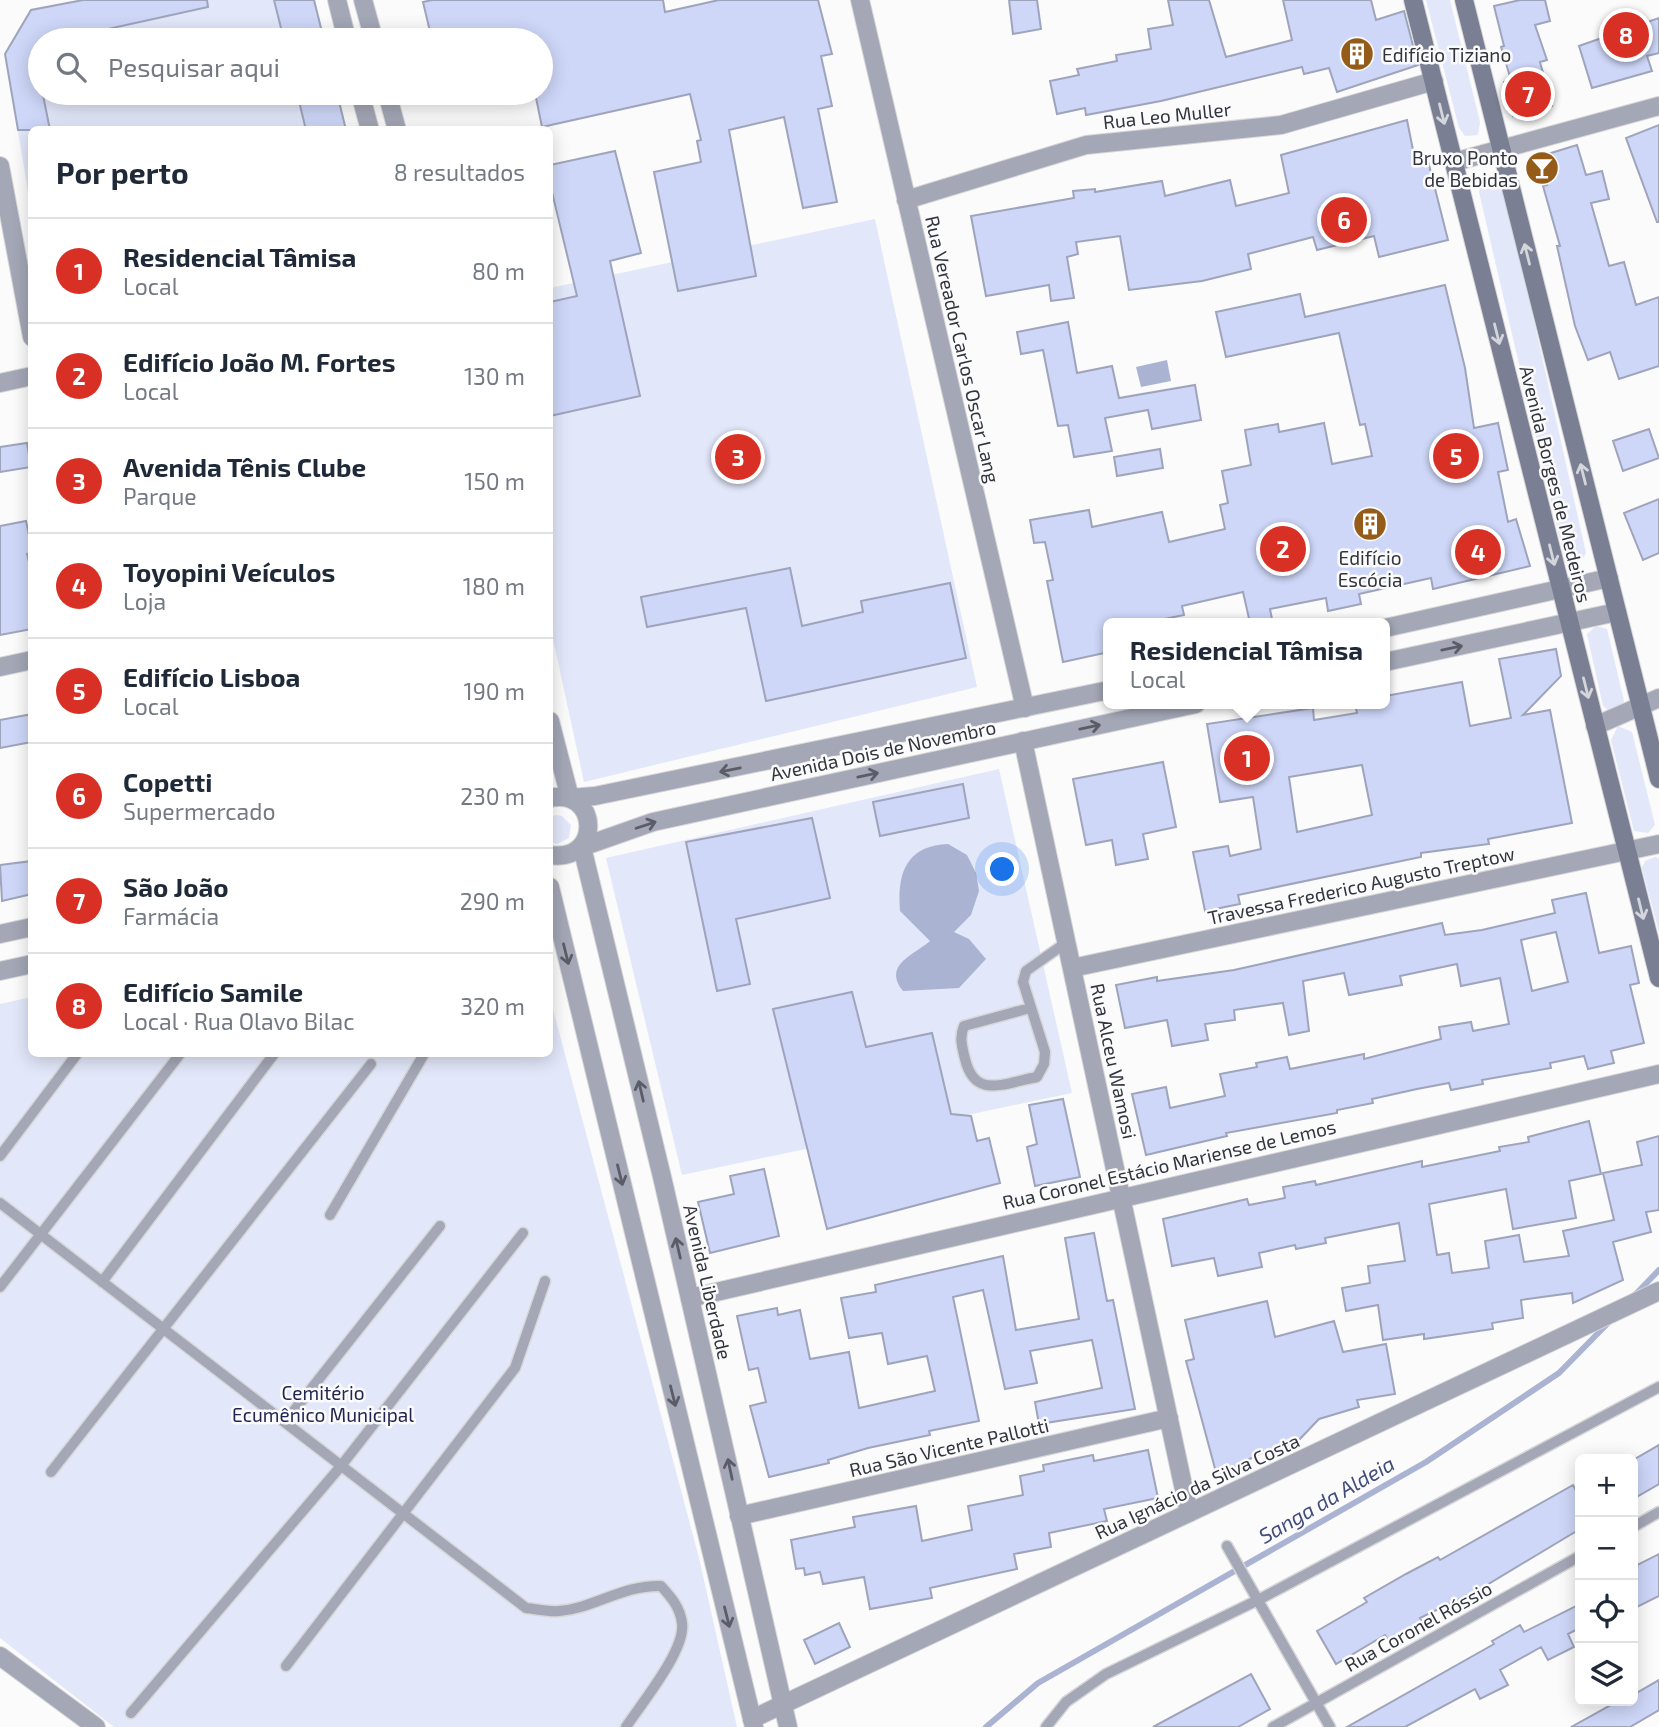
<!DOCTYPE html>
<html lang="pt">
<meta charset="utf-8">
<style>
body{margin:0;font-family:"Exo 2",sans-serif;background:#f2f2f3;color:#1f2937}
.controls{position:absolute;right:21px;bottom:21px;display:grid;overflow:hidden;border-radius:10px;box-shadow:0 4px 18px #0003}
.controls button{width:63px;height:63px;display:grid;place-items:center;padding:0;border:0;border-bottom:2px solid #e0e1e3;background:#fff;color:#1f2937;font:35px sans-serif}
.you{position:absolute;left:1003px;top:870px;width:24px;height:24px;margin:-18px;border:5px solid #fff;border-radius:50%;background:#1a73e8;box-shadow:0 0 0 10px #1a73e833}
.badge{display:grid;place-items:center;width:46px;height:46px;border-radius:50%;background:#d93025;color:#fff;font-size:23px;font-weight:700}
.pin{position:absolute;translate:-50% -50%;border:4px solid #fff;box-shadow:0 2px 7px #0006}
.popup{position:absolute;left:1103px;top:618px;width:287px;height:91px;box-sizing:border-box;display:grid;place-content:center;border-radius:10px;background:#fff;filter:drop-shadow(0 2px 5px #0005);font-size:23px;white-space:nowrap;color:#747a83}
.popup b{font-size:26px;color:#1f2937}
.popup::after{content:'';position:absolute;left:50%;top:100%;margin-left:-14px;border:14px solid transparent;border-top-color:#fff}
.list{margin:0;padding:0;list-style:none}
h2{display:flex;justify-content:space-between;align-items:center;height:91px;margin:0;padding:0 28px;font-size:30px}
h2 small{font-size:23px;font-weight:400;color:#747a83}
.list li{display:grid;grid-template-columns:46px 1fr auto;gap:21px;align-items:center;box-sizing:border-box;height:105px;padding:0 28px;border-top:2px solid #e0e1e3}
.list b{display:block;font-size:26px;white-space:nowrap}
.list p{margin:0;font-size:23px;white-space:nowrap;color:#747a83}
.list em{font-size:23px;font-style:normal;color:#747a83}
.icon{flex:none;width:38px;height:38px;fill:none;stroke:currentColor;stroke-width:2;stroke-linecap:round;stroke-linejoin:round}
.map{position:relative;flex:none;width:1659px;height:1727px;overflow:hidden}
.search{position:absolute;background:#fff;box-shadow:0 4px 18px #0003;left:28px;top:28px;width:525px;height:77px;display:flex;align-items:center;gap:18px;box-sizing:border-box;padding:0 24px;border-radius:38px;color:#747a83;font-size:26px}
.panel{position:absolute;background:#fff;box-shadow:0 4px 18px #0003;left:28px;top:126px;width:525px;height:931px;border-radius:10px}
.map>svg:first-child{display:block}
.green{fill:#e2e7fa}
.water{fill:#abb3d3}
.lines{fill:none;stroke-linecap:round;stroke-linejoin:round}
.stream{stroke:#abb3d3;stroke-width:6}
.building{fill:#ced7f8;stroke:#9ea4bb;stroke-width:2;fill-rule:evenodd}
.service-casing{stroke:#d7d7d9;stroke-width:13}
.minor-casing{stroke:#d7d7d9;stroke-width:20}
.tertiary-casing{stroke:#d7d7d9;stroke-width:20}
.secondary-casing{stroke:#d7d7d9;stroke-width:20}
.service{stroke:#a3a7b6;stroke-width:10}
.minor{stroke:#a3a7b6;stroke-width:18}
.tertiary{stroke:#a3a7b6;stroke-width:18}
.secondary{stroke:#7a7f94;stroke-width:18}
.oneway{stroke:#d4d6dc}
.oneway2{stroke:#5a5d68}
.labels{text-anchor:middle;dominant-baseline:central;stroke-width:5;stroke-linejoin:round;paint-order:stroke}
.poi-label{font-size:19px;fill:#32353e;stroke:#fbfbfb;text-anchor:start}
.street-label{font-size:19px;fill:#32353e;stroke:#fbfbfb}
.park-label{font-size:19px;fill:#202651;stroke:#fbfbfb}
.water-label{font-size:21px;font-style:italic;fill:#424c7a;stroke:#fbfbfb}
</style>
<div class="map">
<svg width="1659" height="1727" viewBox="0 0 1659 1727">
<rect width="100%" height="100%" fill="#fbfbfb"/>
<path class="green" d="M83 0H314L324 40H40V93H337L346 129 32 130 31 209 5 54 31 10Z
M1426 0H1450L1480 122 1478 135 1465 136 1459 128Z
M1494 176 1503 183 1586 553 1582 560 1568 562 1563 553 1479 192 1480 181Z
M875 219 977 687 584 782 550 625V288Z
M1596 626 1607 629 1624 701 1621 707 1608 710 1603 706 1587 634Z
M1618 726 1632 732 1655 825 1648 833 1634 831 1611 740Z
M999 769 1072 1093 682 1175 606 858Z
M556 815 562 816 571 825 569 838 557 844 550 842V817Z
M1655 857 1659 858V932L1642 868 1645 861Z
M31 997 32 1054H550V998L699 1558 737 1727H114L0 1638V1004Z"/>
<path class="water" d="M1167 360 1171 381 1141 387 1136 367Z
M948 844 967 855 976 873 979 891 971 915 954 932 969 939 986 959 959 988 903 991C882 965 914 955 930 941L900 911C897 873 906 846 948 844Z"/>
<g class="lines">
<path class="stream" d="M1634 1296 1659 1270
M986 1727 1038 1683 1426 1462 1559 1373 1609 1322"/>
</g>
<path class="building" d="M83 0H207L208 7 58 40H40V55L36 60 50 130H18L5 54 31 10Z
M274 0H314L324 40H284Z
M432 0H663L665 12 719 0H818L832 54 821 56 832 106 818 109 837 202 803 208 784 117 729 130 756 276 678 291 654 172 701 162 697 141 701 140 690 94 542 127 535 93H541V40H473V32L432 40 423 2Z
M1009 0H1037L1041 29 1013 34Z
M1168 0H1209L1226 57 1292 40 1283 0H1371L1376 20 1404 11 1418 65 1337 92 1329 68 1304 74 1302 67 1161 101 1086 115 1085 108 1057 114 1050 81 1079 75 1077 69 1117 61 1116 55 1151 49 1148 29 1173 25Z
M1520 0H1545L1550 21 1535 25 1547 60 1540 62 1552 106 1513 116 1504 82 1511 80 1501 47 1504 46 1494 6Z
M1659 18V53L1647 56 1652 71 1592 88 1579 46Z
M297 93H337L346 130H306Z
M1407 120 1415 160 1427 157 1448 240 1379 257 1374 236 1317 250 1313 237 1248 254 1251 269 1202 281 1129 290 1120 236 1076 242 1078 254 1067 257 1074 298 1051 301 1049 285 986 296 971 216 1074 198 1073 191 1095 189V192L1162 181 1165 196 1230 180 1236 206 1289 193 1281 155Z
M1659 125V222H1657L1626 138Z
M1577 145 1586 175 1602 171 1609 199 1591 203 1609 266 1624 262 1636 305 1659 297V366L1619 379 1610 352 1588 360 1575 326 1557 246H1560L1543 186 1547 185 1538 157Z
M615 151 641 253 610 261 640 396 550 416V302L577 296 550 184V165Z
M1445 285 1465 368 1474 428 1498 423 1508 470 1498 472 1508 522 1516 519 1530 566 1433 589 1431 578 1359 594 1361 604 1328 611 1326 598 1270 609 1272 619 1254 623H1250L1243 592 1182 606 1184 615 1145 623H1109V652L1063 662 1047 581 1053 580 1045 542 1034 543 1030 520 1089 510 1092 527 1162 512 1169 542 1225 529 1220 505 1228 503 1222 471 1251 465 1245 430 1278 424 1279 432 1324 423 1332 464 1372 456 1365 424 1360 425 1339 333 1226 357 1216 312 1300 294 1305 317Z
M1068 322 1077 373 1112 366 1119 398 1195 385 1201 420 1152 429 1148 410 1105 418 1112 451 1074 457 1068 425 1058 426 1043 350 1021 354 1017 332Z
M1649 429 1659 458 1623 471 1613 441Z
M27 443 31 467 0 472V447Z
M1160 449 1163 468 1117 476 1114 457Z
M1659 499V553L1643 560 1624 513Z
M26 521 32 549V553L27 554 32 575V629L0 635V526Z
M790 568 802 626 863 612 861 601 950 583 966 658 766 701 746 608 647 627 641 597Z
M1556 649 1561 676 1523 715 1550 710 1572 823 1488 839 1489 844 1421 853V857L1238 895 1240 904 1205 911 1193 852 1228 846 1230 856 1261 849 1253 797 1220 802 1207 724 1313 708 1314 720 1357 713 1355 704H1385V696L1462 682 1470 726 1511 718 1499 659ZM1362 765 1372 815 1297 832 1289 777Z
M32 714V742L0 748V720Z
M1163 762 1176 827 1143 834 1148 859 1116 865 1112 840 1086 845 1073 779Z
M963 784 969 818 880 836 873 802Z
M812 818 830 898 736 919 750 984 717 991 686 842Z
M32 861V894L2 901 0 865Z
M1586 893 1599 953 1631 946 1639 983 1630 985 1644 1043 1611 1051 1614 1063 1588 1069 1584 1056 1550 1063 1551 1068 1482 1080 1483 1084 1451 1090 1449 1083 1417 1089 1372 1099 1373 1103 1337 1110V1113L1226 1133 1227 1136 1146 1155 1132 1094 1166 1087 1170 1108 1225 1096 1220 1074 1257 1067 1256 1063 1287 1057 1290 1069 1364 1054V1059L1441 1039 1439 1027 1471 1022 1473 1031 1509 1024 1500 978 1461 986 1457 964 1400 976 1402 985 1349 995 1344 973 1303 981 1309 1031 1289 1035 1283 1003 1234 1010 1235 1020 1205 1024 1208 1040 1172 1046 1167 1020 1125 1028 1116 985 1157 977V981L1234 970 1442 923 1445 935 1482 930 1555 913 1552 900ZM1556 932 1568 982 1532 991 1521 940Z
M852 992 866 1047 932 1033 951 1114 971 1116 977 1141 989 1138 1000 1183 827 1229 773 1009Z
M1063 1099 1080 1177 1035 1186 1027 1147 1037 1144 1029 1105Z
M1589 1121 1601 1174 1569 1181 1576 1218 1513 1229 1506 1189 1429 1204 1437 1255 1449 1253 1452 1273 1489 1268 1485 1241 1519 1235 1524 1262 1569 1256 1563 1231 1614 1220 1603 1173 1642 1165 1637 1142 1659 1136V1210L1646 1212 1651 1232 1613 1242 1623 1280 1573 1303 1572 1293 1521 1300 1523 1318 1492 1323 1493 1329 1424 1339V1334L1383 1340 1378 1305 1346 1311 1342 1288 1370 1283 1368 1266 1405 1261 1399 1223 1325 1238 1326 1243 1296 1249 1295 1245 1259 1253 1262 1267 1218 1276 1214 1258 1172 1266 1163 1219 1247 1199 1249 1205 1285 1198 1283 1187 1315 1181 1316 1185 1422 1161V1167L1500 1151 1499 1147 1529 1142 1528 1137Z
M764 1169 779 1236 710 1253 698 1202 734 1194 730 1176Z
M1094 1233 1107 1301 1113 1300 1135 1409 1039 1424 1035 1402 1102 1388 1092 1340 1030 1351 1037 1383 1005 1389 983 1290 953 1297 979 1421 929 1431 930 1435 868 1448 828 1460 829 1463 769 1477 750 1406 766 1402 758 1368 749 1370 737 1316 777 1308 778 1315 800 1310 810 1359 849 1352 859 1408 935 1391 927 1356 888 1364 882 1333 849 1338 841 1298 876 1292 875 1285 1003 1256 1016 1330 1079 1319 1065 1238Z
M1267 1301 1275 1337 1334 1321 1343 1352 1386 1344 1395 1394 1357 1400 1359 1407 1319 1419 1297 1442 1265 1451 1217 1476 1186 1361 1194 1359 1185 1320Z
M1659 1445V1484L1633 1499V1460Z
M1148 1450 1158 1498 1104 1509 1107 1521 1049 1533 1051 1547 1014 1554 1017 1569 930 1588 932 1598 870 1609 864 1577 823 1584 820 1572 805 1575 804 1568 796 1569 791 1540 855 1527 853 1517 916 1506 922 1541 972 1530 968 1506 1023 1495 1020 1476 1044 1471 1043 1465 1093 1455 1094 1461Z
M1573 1485 1580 1498V1529L1480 1589 1420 1618 1422 1622 1388 1640 1385 1635 1336 1664 1317 1631 1367 1602 1364 1598 1406 1574 1438 1557 1440 1560Z
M1659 1554V1596L1633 1609V1567Z
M1580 1604V1628L1568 1634 1574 1647 1548 1660 1541 1647 1500 1670 1508 1685 1480 1699 1475 1689 1405 1727H1347L1494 1644 1492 1641 1520 1625 1524 1632Z
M839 1623 850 1647 815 1664 804 1640Z
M1251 1674 1270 1709 1238 1727H1153Z
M1659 1680V1710L1630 1727H1571L1618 1701H1633V1695Z"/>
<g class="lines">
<g class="service-casing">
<path id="service" d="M1030 1008 964 1026C959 1038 962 1046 965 1059 975 1100 1004 1083 1037 1077L1044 1064 1045 1052 1023 982 1026 971 1067 942
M0 1156 77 1054
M0 1203 526 1608C537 1609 549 1612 559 1611 595 1608 622 1585 661 1586 671 1597 680 1607 682 1623 686 1650 641 1704 626 1727
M330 1215 424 1054
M102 1282 274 1054
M0 1287 180 1054
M285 1422 440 1226
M51 1472 371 1064
M1633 1527 1659 1512
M1227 1546 1330 1727
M286 1666 515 1368 545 1281
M131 1713 341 1466 523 1233
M1046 1727 1066 1702 1106 1674 1258 1600 1659 1387
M1273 1727 1580 1556"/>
</g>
<g class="minor-casing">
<path id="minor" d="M860 0 1025 708
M1454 162 1659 106
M0 166 32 337
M906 200 1086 145 1281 125 1434 81
M0 383 32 376
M0 667 32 660
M1595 726 1659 698
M1023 741 1189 1513
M1072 968 1659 844
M690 1298 1659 1074
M739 1516 1169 1418
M0 1656 96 1727
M752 1719 1659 1291"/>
</g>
<g class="tertiary-casing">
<path id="tertiary" d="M337 0 347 40
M363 0 374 40
M360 93 370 130
M387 93 397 130
M1385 628 1609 578
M1385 662 1617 612
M550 721 570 798
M550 798C599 787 603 863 550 855
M570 798 595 796 1109 690
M582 847 663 1181 788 1727
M582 847 653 822 1196 704
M550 887 754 1727
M0 934 32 927
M0 971 32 964"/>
</g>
<g class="secondary-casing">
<path id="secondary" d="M1413 0 1659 978
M1464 0 1659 779"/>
</g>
<use href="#service" class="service"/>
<use href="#minor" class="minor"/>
<use href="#tertiary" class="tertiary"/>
<use href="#secondary" class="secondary"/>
</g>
<defs><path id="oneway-shaft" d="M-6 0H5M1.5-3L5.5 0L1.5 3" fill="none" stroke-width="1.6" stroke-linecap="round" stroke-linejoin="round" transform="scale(1.75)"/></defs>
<g class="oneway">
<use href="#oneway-shaft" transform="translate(1442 114) rotate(76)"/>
<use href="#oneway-shaft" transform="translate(1527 254) rotate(-104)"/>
<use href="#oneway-shaft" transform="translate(1497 334) rotate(76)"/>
<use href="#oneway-shaft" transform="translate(1583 474) rotate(-104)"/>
<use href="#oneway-shaft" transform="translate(1552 555) rotate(76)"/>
<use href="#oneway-shaft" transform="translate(1586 688) rotate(76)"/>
<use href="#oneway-shaft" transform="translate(1641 909) rotate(76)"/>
</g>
<g class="oneway2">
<use href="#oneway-shaft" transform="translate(1452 648) rotate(-12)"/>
<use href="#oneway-shaft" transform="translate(1090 727) rotate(-12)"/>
<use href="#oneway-shaft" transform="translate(730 770) rotate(169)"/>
<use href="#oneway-shaft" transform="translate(868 775) rotate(-12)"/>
<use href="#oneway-shaft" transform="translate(646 825) rotate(-18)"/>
<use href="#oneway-shaft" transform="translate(566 954) rotate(76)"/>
<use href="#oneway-shaft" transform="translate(641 1091) rotate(-103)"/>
<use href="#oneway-shaft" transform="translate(620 1175) rotate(76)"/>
<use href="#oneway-shaft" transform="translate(678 1248) rotate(-103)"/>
<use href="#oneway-shaft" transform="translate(673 1396) rotate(76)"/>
<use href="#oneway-shaft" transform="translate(730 1469) rotate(-102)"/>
<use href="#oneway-shaft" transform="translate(727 1617) rotate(76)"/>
</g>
<defs>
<g id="building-disc" transform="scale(1.75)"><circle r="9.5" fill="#955b19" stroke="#fbfbfb"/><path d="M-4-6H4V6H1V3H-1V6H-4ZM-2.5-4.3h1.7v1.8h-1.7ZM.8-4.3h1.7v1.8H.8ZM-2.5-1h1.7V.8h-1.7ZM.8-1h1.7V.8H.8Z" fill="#fff"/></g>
<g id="bar-disc" transform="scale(1.75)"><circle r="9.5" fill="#955b19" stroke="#fbfbfb"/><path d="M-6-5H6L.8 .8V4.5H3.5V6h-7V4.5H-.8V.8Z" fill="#fff"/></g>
</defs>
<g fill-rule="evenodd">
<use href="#building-disc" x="1357" y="54"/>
<use href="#bar-disc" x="1542" y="168"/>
<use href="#building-disc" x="1370" y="524"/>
</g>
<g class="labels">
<g class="poi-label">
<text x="1382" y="54">Edifício Tiziano</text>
<text x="1518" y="157" text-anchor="end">Bruxo Ponto<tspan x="1518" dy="22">de Bebidas</tspan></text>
<text x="1370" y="557" text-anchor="middle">Edifício<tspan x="1370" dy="22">Escócia</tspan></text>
</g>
<g class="street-label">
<text transform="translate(1167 115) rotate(-6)">Rua Leo Muller</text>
<text transform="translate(963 349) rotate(77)">Rua Vereador Carlos Oscar Lang</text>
<text transform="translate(1556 484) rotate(76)">Avenida Borges de Medeiros</text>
<text transform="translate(883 750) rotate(-12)">Avenida Dois de Novembro</text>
<text transform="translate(1361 885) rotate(-12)">Travessa Frederico Augusto Treptow</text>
<text transform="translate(1114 1061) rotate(78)">Rua Alceu Wamosi</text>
<text transform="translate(1169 1164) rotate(-13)">Rua Coronel Estácio Mariense de Lemos</text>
<text transform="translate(708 1282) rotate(77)">Avenida Liberdade</text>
<text transform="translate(949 1447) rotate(-13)">Rua São Vicente Pallotti</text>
<text transform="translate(1197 1486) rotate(-25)">Rua Ignácio da Silva Costa</text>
<text transform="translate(1418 1626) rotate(-29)">Rua Coronel Róssio</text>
</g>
<g class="park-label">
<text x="323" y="1392">Cemitério<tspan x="323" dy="22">Ecumênico Municipal</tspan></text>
</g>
<g class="water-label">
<text transform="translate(1326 1499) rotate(-30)">Sanga da Aldeia</text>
</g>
</g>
</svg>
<div class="controls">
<button>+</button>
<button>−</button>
<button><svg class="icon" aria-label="locate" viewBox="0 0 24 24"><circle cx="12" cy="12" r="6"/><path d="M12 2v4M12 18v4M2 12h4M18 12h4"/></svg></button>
<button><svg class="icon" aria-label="layers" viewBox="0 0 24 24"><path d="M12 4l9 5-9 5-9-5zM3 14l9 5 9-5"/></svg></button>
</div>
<div class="you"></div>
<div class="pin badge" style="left:1247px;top:758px">1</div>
<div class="popup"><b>Residencial Tâmisa</b>Local</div>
<div class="pin badge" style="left:1283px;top:549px">2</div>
<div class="pin badge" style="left:738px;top:457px">3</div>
<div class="pin badge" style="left:1478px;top:552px">4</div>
<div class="pin badge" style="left:1456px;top:456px">5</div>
<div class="pin badge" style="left:1344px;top:220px">6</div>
<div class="pin badge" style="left:1528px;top:94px">7</div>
<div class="pin badge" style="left:1626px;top:35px">8</div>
<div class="search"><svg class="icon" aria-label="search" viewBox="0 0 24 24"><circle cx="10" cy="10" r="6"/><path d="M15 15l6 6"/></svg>Pesquisar aqui</div>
<section class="panel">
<h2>Por perto<small>8 resultados</small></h2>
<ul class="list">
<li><span class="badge">1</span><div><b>Residencial Tâmisa</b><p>Local</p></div><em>80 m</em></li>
<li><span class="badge">2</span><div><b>Edifício João M. Fortes</b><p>Local</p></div><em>130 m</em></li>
<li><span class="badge">3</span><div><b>Avenida Tênis Clube</b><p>Parque</p></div><em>150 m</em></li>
<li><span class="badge">4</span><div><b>Toyopini Veículos</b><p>Loja</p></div><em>180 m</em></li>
<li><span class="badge">5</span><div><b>Edifício Lisboa</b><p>Local</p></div><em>190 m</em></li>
<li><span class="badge">6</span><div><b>Copetti</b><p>Supermercado</p></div><em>230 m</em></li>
<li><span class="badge">7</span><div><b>São João</b><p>Farmácia</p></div><em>290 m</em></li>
<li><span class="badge">8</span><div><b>Edifício Samile</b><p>Local · Rua Olavo Bilac</p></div><em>320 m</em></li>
</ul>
</section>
</div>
